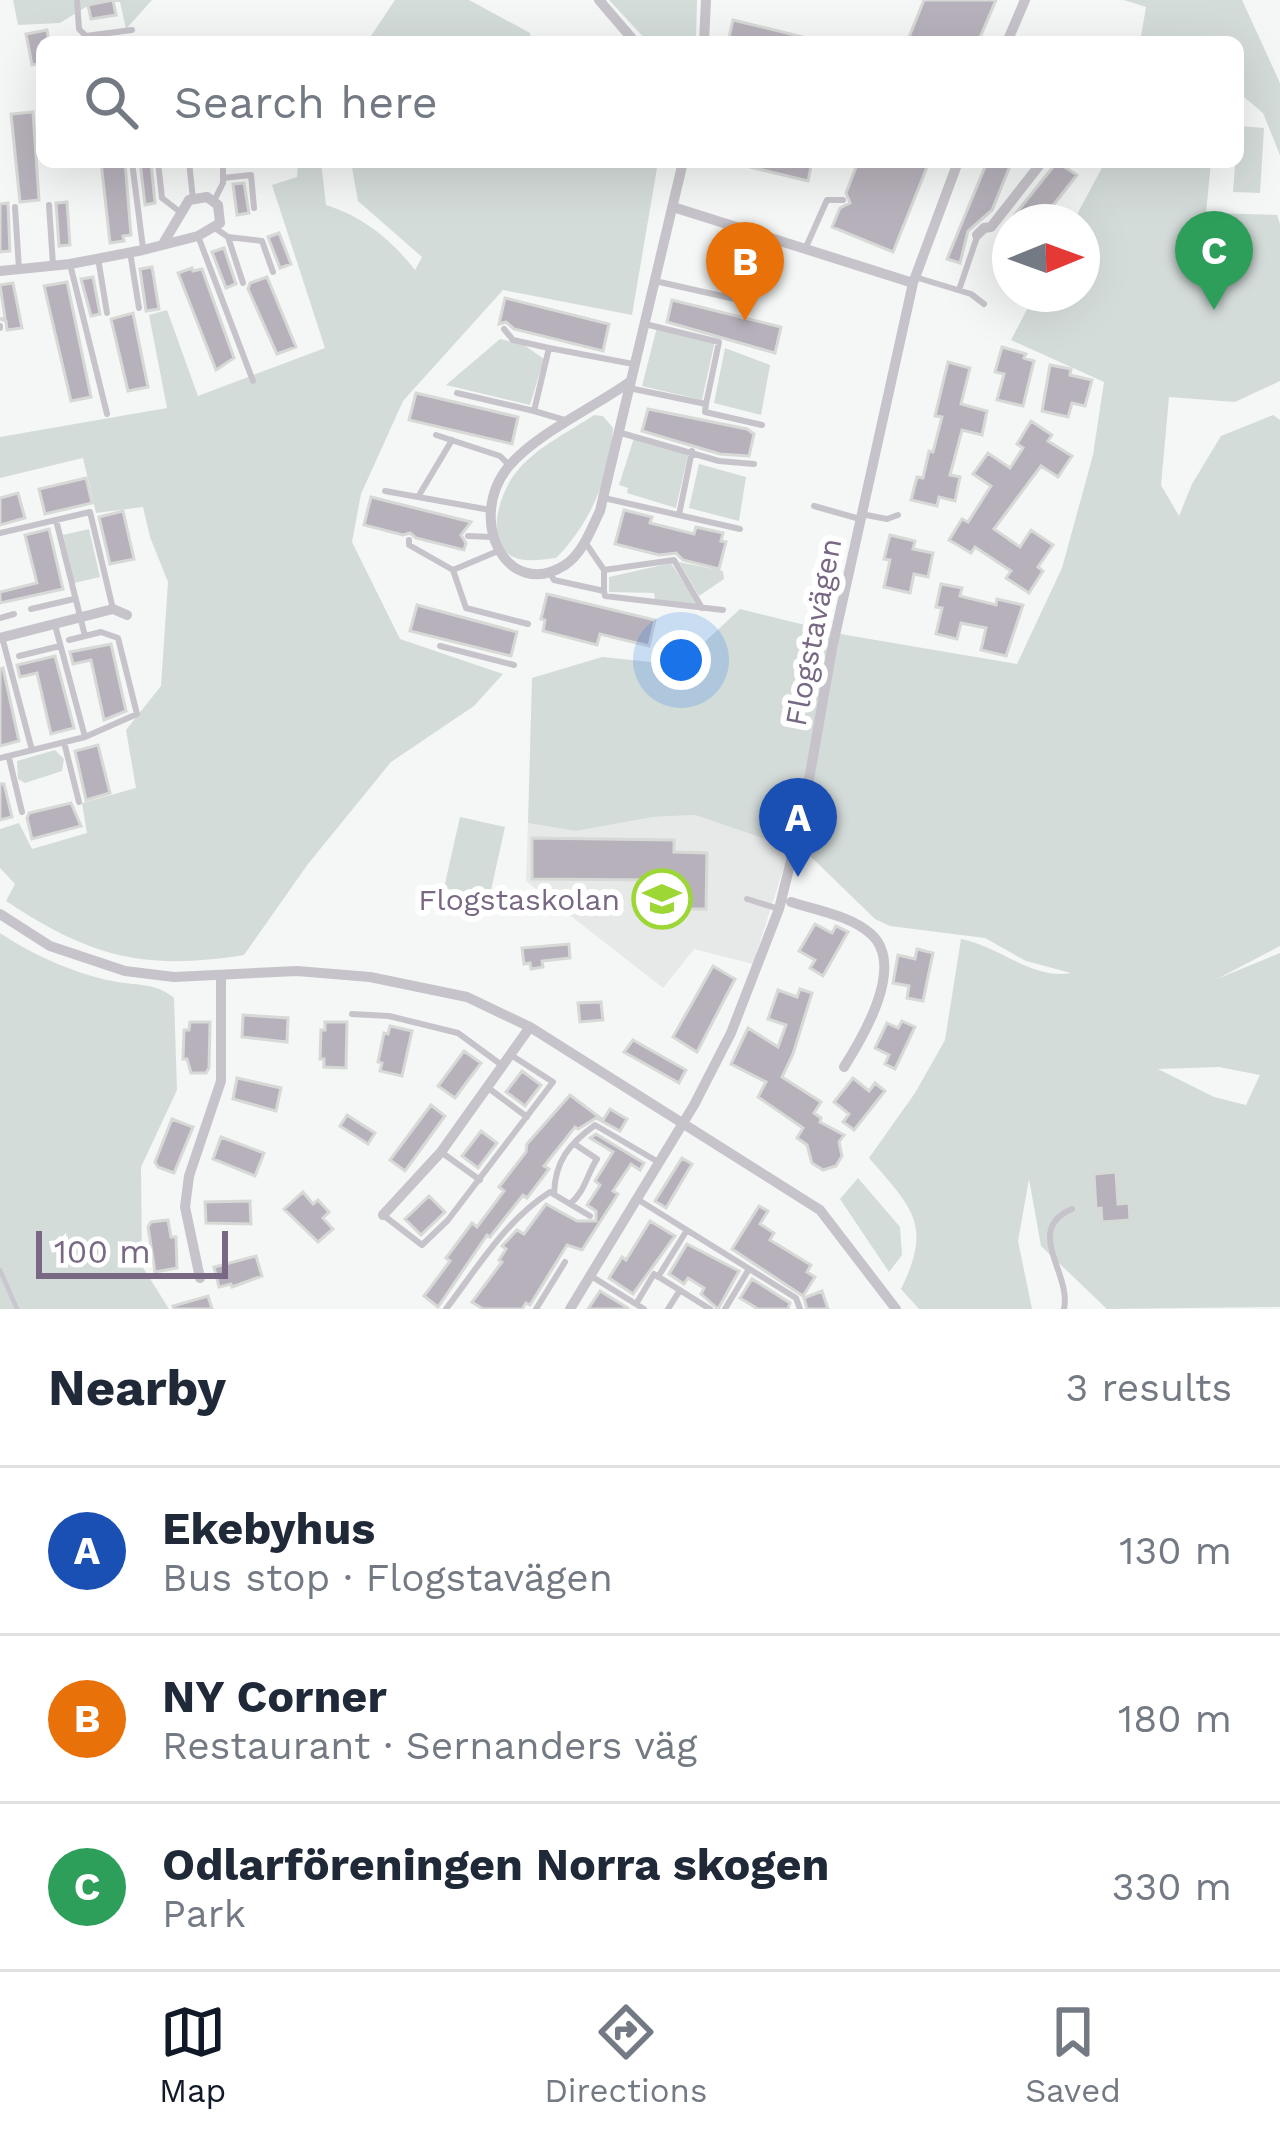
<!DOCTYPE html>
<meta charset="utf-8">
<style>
body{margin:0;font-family:"Work Sans",sans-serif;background:#f2f2f3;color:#1f2937}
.compass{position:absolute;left:992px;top:204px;width:108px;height:108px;border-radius:50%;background:#fff;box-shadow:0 12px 48px #0002;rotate:89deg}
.scale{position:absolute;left:36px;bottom:30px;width:192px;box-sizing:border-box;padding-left:12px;border:6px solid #786883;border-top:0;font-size:33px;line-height:42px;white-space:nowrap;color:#786883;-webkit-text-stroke:9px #fff;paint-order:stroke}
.you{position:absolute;left:681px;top:660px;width:42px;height:42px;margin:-30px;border:9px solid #fff;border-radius:50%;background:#1a73e8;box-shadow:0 0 0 18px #1a73e833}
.badge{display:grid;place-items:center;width:78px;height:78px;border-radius:50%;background:#111827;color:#fff;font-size:39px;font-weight:700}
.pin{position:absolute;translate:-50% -99px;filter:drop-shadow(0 3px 6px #0008)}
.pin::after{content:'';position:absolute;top:63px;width:42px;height:36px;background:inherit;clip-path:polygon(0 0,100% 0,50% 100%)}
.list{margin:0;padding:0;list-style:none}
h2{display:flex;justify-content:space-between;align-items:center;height:156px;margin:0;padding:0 48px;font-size:51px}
h2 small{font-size:39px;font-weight:400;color:#747a83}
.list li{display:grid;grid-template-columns:78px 1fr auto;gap:36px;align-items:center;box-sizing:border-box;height:168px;padding:0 48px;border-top:3px solid #e0e1e3}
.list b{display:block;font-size:45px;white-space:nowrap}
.list p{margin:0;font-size:39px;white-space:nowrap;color:#747a83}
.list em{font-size:39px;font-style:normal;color:#747a83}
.icon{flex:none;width:66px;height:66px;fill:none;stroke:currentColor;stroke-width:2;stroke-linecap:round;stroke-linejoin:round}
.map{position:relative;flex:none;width:1280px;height:1309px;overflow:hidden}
.search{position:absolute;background:#fff;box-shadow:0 12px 48px #0002;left:36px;right:36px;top:36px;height:132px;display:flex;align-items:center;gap:30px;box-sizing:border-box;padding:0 42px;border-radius:18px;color:#747a83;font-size:45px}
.sheet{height:660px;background:#fff}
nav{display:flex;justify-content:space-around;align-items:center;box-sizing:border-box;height:168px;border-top:3px solid #e0e1e3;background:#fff;font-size:33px;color:#747a83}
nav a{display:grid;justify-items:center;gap:6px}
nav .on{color:#111827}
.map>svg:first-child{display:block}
.built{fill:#e7e8e8}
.green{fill:#d4dcda;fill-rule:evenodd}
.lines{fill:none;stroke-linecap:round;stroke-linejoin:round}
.stream{stroke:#c9c5d1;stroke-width:4.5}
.building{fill:#b7b1bb;stroke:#d7d9d7;stroke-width:3}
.service{stroke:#c7c3ca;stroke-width:6}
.minor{stroke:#c7c3ca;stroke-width:10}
.labels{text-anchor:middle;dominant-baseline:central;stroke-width:12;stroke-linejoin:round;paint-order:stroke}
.street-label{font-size:30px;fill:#786883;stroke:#fff}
.poi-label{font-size:30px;fill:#786883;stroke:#fff;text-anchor:end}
</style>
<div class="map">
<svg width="1280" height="1309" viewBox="0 0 1280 1309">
<rect width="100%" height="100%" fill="#f4f7f5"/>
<path class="built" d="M695 815 790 848 753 964 694 949 663 988 526 881 528 823 576 831 653 817Z"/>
<path class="green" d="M13 0H152L126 29 120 2H94L60 23 18 25Z
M395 0H469L530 33 531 42H367Z
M609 0H697L696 42H648Z
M1124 0H1242L1280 83V155L1263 113 1238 92V42H1140L1146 7Z
M1238 126 1264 128 1260 193 1233 192Z
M298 162H321L326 205C362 216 392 240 415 270L422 257 358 201 351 162H658L632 315 503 290 403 401 361 494 352 542 400 639 503 674 474 706 391 762 308 864 244 955C145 971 90 957 6 901L15 884 0 868V829L19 823 32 849 87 833 82 803 136 788 126 730 161 686 168 582 150 537 143 507 96 513 83 458 0 478V437L167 408 149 315 167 310 198 396 325 348 272 185 297 177Z
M1105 162H1211L1206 213 1277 215 1280 224V381L1235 402 1169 397 1161 485 1179 516 1192 484 1221 436 1273 415 1280 420V946L1217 979 1280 953V1307L1107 1309 1041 1246 1029 1179 1018 1241 1032 1309H919L901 1289C933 1224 912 1208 869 1158L915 1093 945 1040 961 939C999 946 1032 980 1071 973L1026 961 985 938 890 926 875 919 808 854 695 815 653 817 576 831 528 823 532 678 602 657 680 665 740 609 846 635 1017 664 1062 568 1093 455 1104 382 1011 340 1035 294H1082V222H1073ZM1219 1067 1260 1075 1246 1105 1214 1097 1158 1069Z
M657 327 715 341 702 400 642 386Z
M500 339 524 345 544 359 530 405 446 385Z
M725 348 770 365 761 415 714 403Z
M594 415 603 416 613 428C611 475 590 524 556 558 544 559 531 562 519 559 480 548 500 490 518 470 538 446 569 432 594 415Z
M634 438 688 455 676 508 627 493 628 488 619 485Z
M699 464 746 477 739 521 689 508Z
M89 529 100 577 74 583 63 535Z
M679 562 723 571 724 579 699 596Z
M671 563 699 606 655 599 654 593 609 592V577Z
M55 750 64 759 62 771 25 783 18 779 17 761Z
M460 817 505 827 489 899 444 888Z
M0 933C33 955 73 973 112 981 135 986 156 982 174 998L177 1090 141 1167 142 1266 169 1309H0Z
M858 1178 900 1227 902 1255 889 1272 840 1199Z"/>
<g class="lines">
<path class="stream" d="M0 1270 17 1309"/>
</g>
<path class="building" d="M113 0 116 15 91 19 88 5Z
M924 0H996L978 42H907Z
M733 20 807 38 806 42H728Z
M47 30 49 42H42V63L32 65 26 34Z
M33 112 39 200 20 202 11 114Z
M101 162H125L131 235 123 236 124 241 110 243Z
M140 162H151L155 203 145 205Z
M746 162H812L808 181 746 166Z
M858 162H929L893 252 832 227 840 208 850 203 846 193Z
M987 162 1010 166 992 210 968 231 960 263 947 259Z
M1057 162 1077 175 1040 222H1009Z
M244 183 249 213 237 215 233 184Z
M67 202 70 245 59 246 56 203Z
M8 203 10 251 0 252V204Z
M279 233 291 264 280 268 268 237Z
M224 248 236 284 226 288 212 252Z
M152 267 159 309 146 311 140 269Z
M192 268 193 271 202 269 234 358 216 370 178 273Z
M93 277 100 314 91 316 81 279Z
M267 277 296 347 277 354 248 289 250 283Z
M67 282 91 397 71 401 44 286Z
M13 283 22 328 7 330 6 321 0 319 5 318 0 285Z
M505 298 609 324 603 351 514 329 506 322 499 324Z
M672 300 781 327 775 353 667 322Z
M133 313 148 387 128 391 111 319Z
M1002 347 1026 354 1024 358 1034 361 1023 406 997 400 1004 374 995 372Z
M948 362 970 368 961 404 987 411 982 435 962 430 950 475 960 477 955 501 939 497 937 506 911 500 917 477 923 478 929 451 933 452 942 417 935 416Z
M1050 365 1071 369 1070 375 1092 380 1085 406 1072 403 1068 417 1042 411Z
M416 393 518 417 512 444 409 420Z
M648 409 747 429 754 434 749 456 720 454 642 431Z
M1031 421 1052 435 1048 441 1072 456 1058 477 1041 466 994 529 1020 547 1031 530 1053 545 1038 567 1043 571 1029 593 1006 578 1011 571 975 547 971 553 949 540 962 519 968 522 991 486 973 474 988 453 1010 468 1023 448 1017 444Z
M86 478 92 503 45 514 39 489Z
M18 493 25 518 0 525V498Z
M371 497 471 522 461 535 466 543 464 550 416 538 410 533 403 535 364 525Z
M624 510 652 517 650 523 694 534 696 527 723 533 721 541 726 542 719 569 683 560 676 553 659 555 615 544Z
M123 511 134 559 110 564 99 517Z
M49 529 63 589 0 603V592L37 583 25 535Z
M890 535 915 541 913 549 933 553 928 577 914 574 910 593 884 587 890 560 884 559Z
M941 584 962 588 960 596 996 605 997 599 1023 605 1006 656 981 650 986 628 961 623 957 639 936 634 942 608 936 607Z
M547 594 655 620 649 646 600 634 597 645 543 631 545 620 541 619Z
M417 605 517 632 511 656 410 631Z
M111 644 126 711 104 720 91 660 73 664 70 652Z
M55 656 74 728 51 734 37 673 20 677 17 665Z
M3 668 19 741 0 746V669Z
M98 745 110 793 86 800 75 751Z
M0 784H4L12 817 0 820Z
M71 803 81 826 32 839 27 818 29 813Z
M532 838 674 840V852L707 853 706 909H685L686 900H652V880L532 879Z
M815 924 832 933 836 926 848 932 823 976 810 968 815 960 799 951Z
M569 944 570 958 542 961 543 967 531 969 530 963 524 964 522 948Z
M917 949 933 953 923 1001 907 998 909 986 893 983 898 955 915 959Z
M713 966 735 979 697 1052 673 1037Z
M800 989 812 993 793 1054 782 1077 821 1102 814 1113 821 1118 820 1122 844 1135 839 1142 842 1156 836 1166 823 1170 812 1163 807 1145 797 1138 803 1128 758 1097 766 1082 731 1064 748 1028 778 1047 786 1025 768 1019 778 990 797 997Z
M601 1002 603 1020 580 1022 578 1003Z
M243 1015 288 1018 287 1042 242 1037Z
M902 1021 915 1027 895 1069 885 1064 889 1055 875 1048 887 1023 898 1028Z
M190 1022H210L209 1068 206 1073H191L187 1059H183L184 1030H189Z
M325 1022H347L346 1068 324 1067V1059H320L321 1030H325Z
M390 1026 412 1031 402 1076 380 1071 382 1063 378 1062 384 1033 388 1034Z
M633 1040 686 1070 679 1083 624 1052Z
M464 1051 481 1063 455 1098 438 1086Z
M522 1071 541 1085 525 1106 506 1092Z
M237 1078 281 1088 276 1111 233 1099Z
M853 1078 869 1091 875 1083 885 1091 854 1130 843 1122 849 1114 834 1102Z
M570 1095 603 1120 610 1109 627 1119 620 1131 596 1118 578 1129 575 1127 544 1166 549 1169 546 1173 527 1198 523 1195 490 1237 487 1235 438 1307 424 1296 450 1261 446 1258 472 1223 477 1227 504 1191 499 1187 526 1152 527 1144Z
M431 1105 445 1116 405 1171 390 1160Z
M347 1115 375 1133 368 1144 340 1126Z
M172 1119 193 1127 174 1173 158 1167 155 1162Z
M481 1131 497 1143 478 1168 462 1156Z
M596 1134 644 1163 640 1170 631 1164 613 1191 618 1194 582 1250 567 1245 530 1305 526 1303 522 1309H483L472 1302 502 1262 499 1260 506 1249 502 1246 517 1230 524 1234 546 1204 577 1221H596V1211L587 1205 600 1185 595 1181 613 1152 590 1138Z
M221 1137 264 1153 255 1176 213 1159Z
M682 1158 692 1164 666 1208 655 1201Z
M1116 1172 1118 1204 1129 1203 1130 1220 1102 1222 1101 1208 1096 1209 1094 1174Z
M303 1192 313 1204 318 1200 329 1212 323 1218 333 1229 318 1242 284 1209Z
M429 1196 445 1212 421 1235 405 1219Z
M250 1201 251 1224 206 1223 205 1202Z
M759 1206 768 1211 760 1224 774 1233 770 1240 811 1265 807 1272 815 1277 803 1296 732 1249Z
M168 1220 171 1237H176L177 1268 155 1272 148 1227 151 1222Z
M650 1221 675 1236 633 1294 609 1278 622 1257 626 1260Z
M687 1244 739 1271 718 1309 701 1294 704 1288 688 1278 684 1284 669 1274Z
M256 1256 262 1276 232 1287 231 1284 219 1287 214 1267Z
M752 1279 790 1303 788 1309H758L740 1298Z
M600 1291 628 1308V1309H588Z
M822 1291 828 1309H807L804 1298Z
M208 1296 212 1309H174L173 1306Z"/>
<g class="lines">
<path class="service" d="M77 0 79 29 86 36 132 30
M132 162 143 248
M158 162 162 198 180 212
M189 162 193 199
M223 178 251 175 254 208
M214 201 223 183V162
M49 205 53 265
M15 207 19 269
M215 228 228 237 243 283
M198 236 253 381
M228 237 262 241 273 272
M806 247 827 200H843
M130 252 139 308
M98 258 107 313
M70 264 107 414
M915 277 971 294 984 304
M655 281 735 299
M959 290 977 237
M0 326V328
M504 329 513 340 549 348
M629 388 706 404 719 342 645 324
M457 393 534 411
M706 404 705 412 762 425
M568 421 534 411 549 348 633 364
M621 433 719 461 754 464
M436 435 500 456 510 466
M452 440 418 497 490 510
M385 491 418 497
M604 498 740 529
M814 506 860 519
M861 514 887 519 898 515
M679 515 692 451
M0 533 90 512 113 609
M468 536 492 537
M409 540V545L453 570 498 551
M587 545 604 570V591
M453 570 466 608 528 624
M604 570 674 560 702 608
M550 573 554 580 604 591 605 596 723 610
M31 609 74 599
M0 618 14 614
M55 625 85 737
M2 637 32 750
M69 640 85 636
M440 646 514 665
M19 656 60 646
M64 742 79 802
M0 758 85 737 137 714 118 638 101 632 85 636 56 520
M9 758 22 812
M747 899 779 909
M352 1014 389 1016 458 1033 503 1066
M487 1087 527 1117
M441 1152 480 1180
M554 1194C555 1161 569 1144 595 1125L660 1163
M637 1199 796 1298 800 1309
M570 1204C586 1190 586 1176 597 1159L576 1145
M383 1215 422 1245 448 1220 553 1082 511 1055
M591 1276 644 1309
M658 1277 687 1230
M636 1304 654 1274 710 1309
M446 1309C478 1267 505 1221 550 1192L590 1216
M536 1309 565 1262
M668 1309 680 1290
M725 1309 749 1269
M1064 1309C1072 1273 1023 1230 1072 1209"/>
<path class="minor" d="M599 0 635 42
M704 42 706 0
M1007 42 1025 0
M673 207 913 283
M977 235 984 228 991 227 1042 162
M0 271 70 264 143 250 198 236 220 223 218 205 207 197 189 200 164 242
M631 381C595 407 537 433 509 466 465 519 507 602 565 565 583 553 591 529 600 511L683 162
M0 638 113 609 127 615
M791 902C816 910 851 916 871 934 906 966 863 1037 844 1067
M0 914 50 946 125 971 174 977 297 971 370 977 467 997 530 1027 820 1210 896 1309
M383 1215 441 1152 530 1027
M200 1278 185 1207 189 1176 221 1081V976
M570 1309 694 1105 731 1033 779 909 804 808 832 649 913 283 958 162"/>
</g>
<defs>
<g id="school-ring" transform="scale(3)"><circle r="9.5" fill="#fff" stroke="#9cd735" stroke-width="1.5"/><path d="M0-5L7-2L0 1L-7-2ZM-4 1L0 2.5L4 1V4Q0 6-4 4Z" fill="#9cd735"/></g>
</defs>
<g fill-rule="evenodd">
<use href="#school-ring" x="662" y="899"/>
</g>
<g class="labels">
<g class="street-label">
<text transform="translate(813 632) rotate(-79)">Flogstavägen</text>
</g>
<g class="poi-label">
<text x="620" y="899">Flogstaskolan</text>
</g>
</g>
</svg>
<svg class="compass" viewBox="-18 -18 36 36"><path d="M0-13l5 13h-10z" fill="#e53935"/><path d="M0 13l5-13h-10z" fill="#747a83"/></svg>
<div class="scale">100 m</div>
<div class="you"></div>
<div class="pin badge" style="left:798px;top:877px;background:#1a4fb4">A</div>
<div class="pin badge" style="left:745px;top:321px;background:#e8710a">B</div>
<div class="pin badge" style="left:1214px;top:310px;background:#2e9e5b">C</div>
<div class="search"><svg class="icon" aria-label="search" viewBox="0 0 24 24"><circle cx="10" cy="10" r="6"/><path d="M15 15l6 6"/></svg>Search here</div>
</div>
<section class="sheet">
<h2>Nearby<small>3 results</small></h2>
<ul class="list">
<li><span class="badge" style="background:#1a4fb4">A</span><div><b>Ekebyhus</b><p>Bus stop · Flogstavägen</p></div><em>130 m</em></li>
<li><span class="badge" style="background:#e8710a">B</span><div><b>NY Corner</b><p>Restaurant · Sernanders väg</p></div><em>180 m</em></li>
<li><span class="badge" style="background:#2e9e5b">C</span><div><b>Odlarföreningen Norra skogen</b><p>Park</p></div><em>330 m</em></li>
</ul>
</section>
<nav>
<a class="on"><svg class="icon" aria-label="map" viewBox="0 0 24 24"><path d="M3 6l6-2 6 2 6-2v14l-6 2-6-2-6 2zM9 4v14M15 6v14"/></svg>Map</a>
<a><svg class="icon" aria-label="directions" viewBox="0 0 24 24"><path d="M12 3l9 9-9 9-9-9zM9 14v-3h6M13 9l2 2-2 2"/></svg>Directions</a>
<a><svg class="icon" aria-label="saved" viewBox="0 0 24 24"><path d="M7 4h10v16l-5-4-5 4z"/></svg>Saved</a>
</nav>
